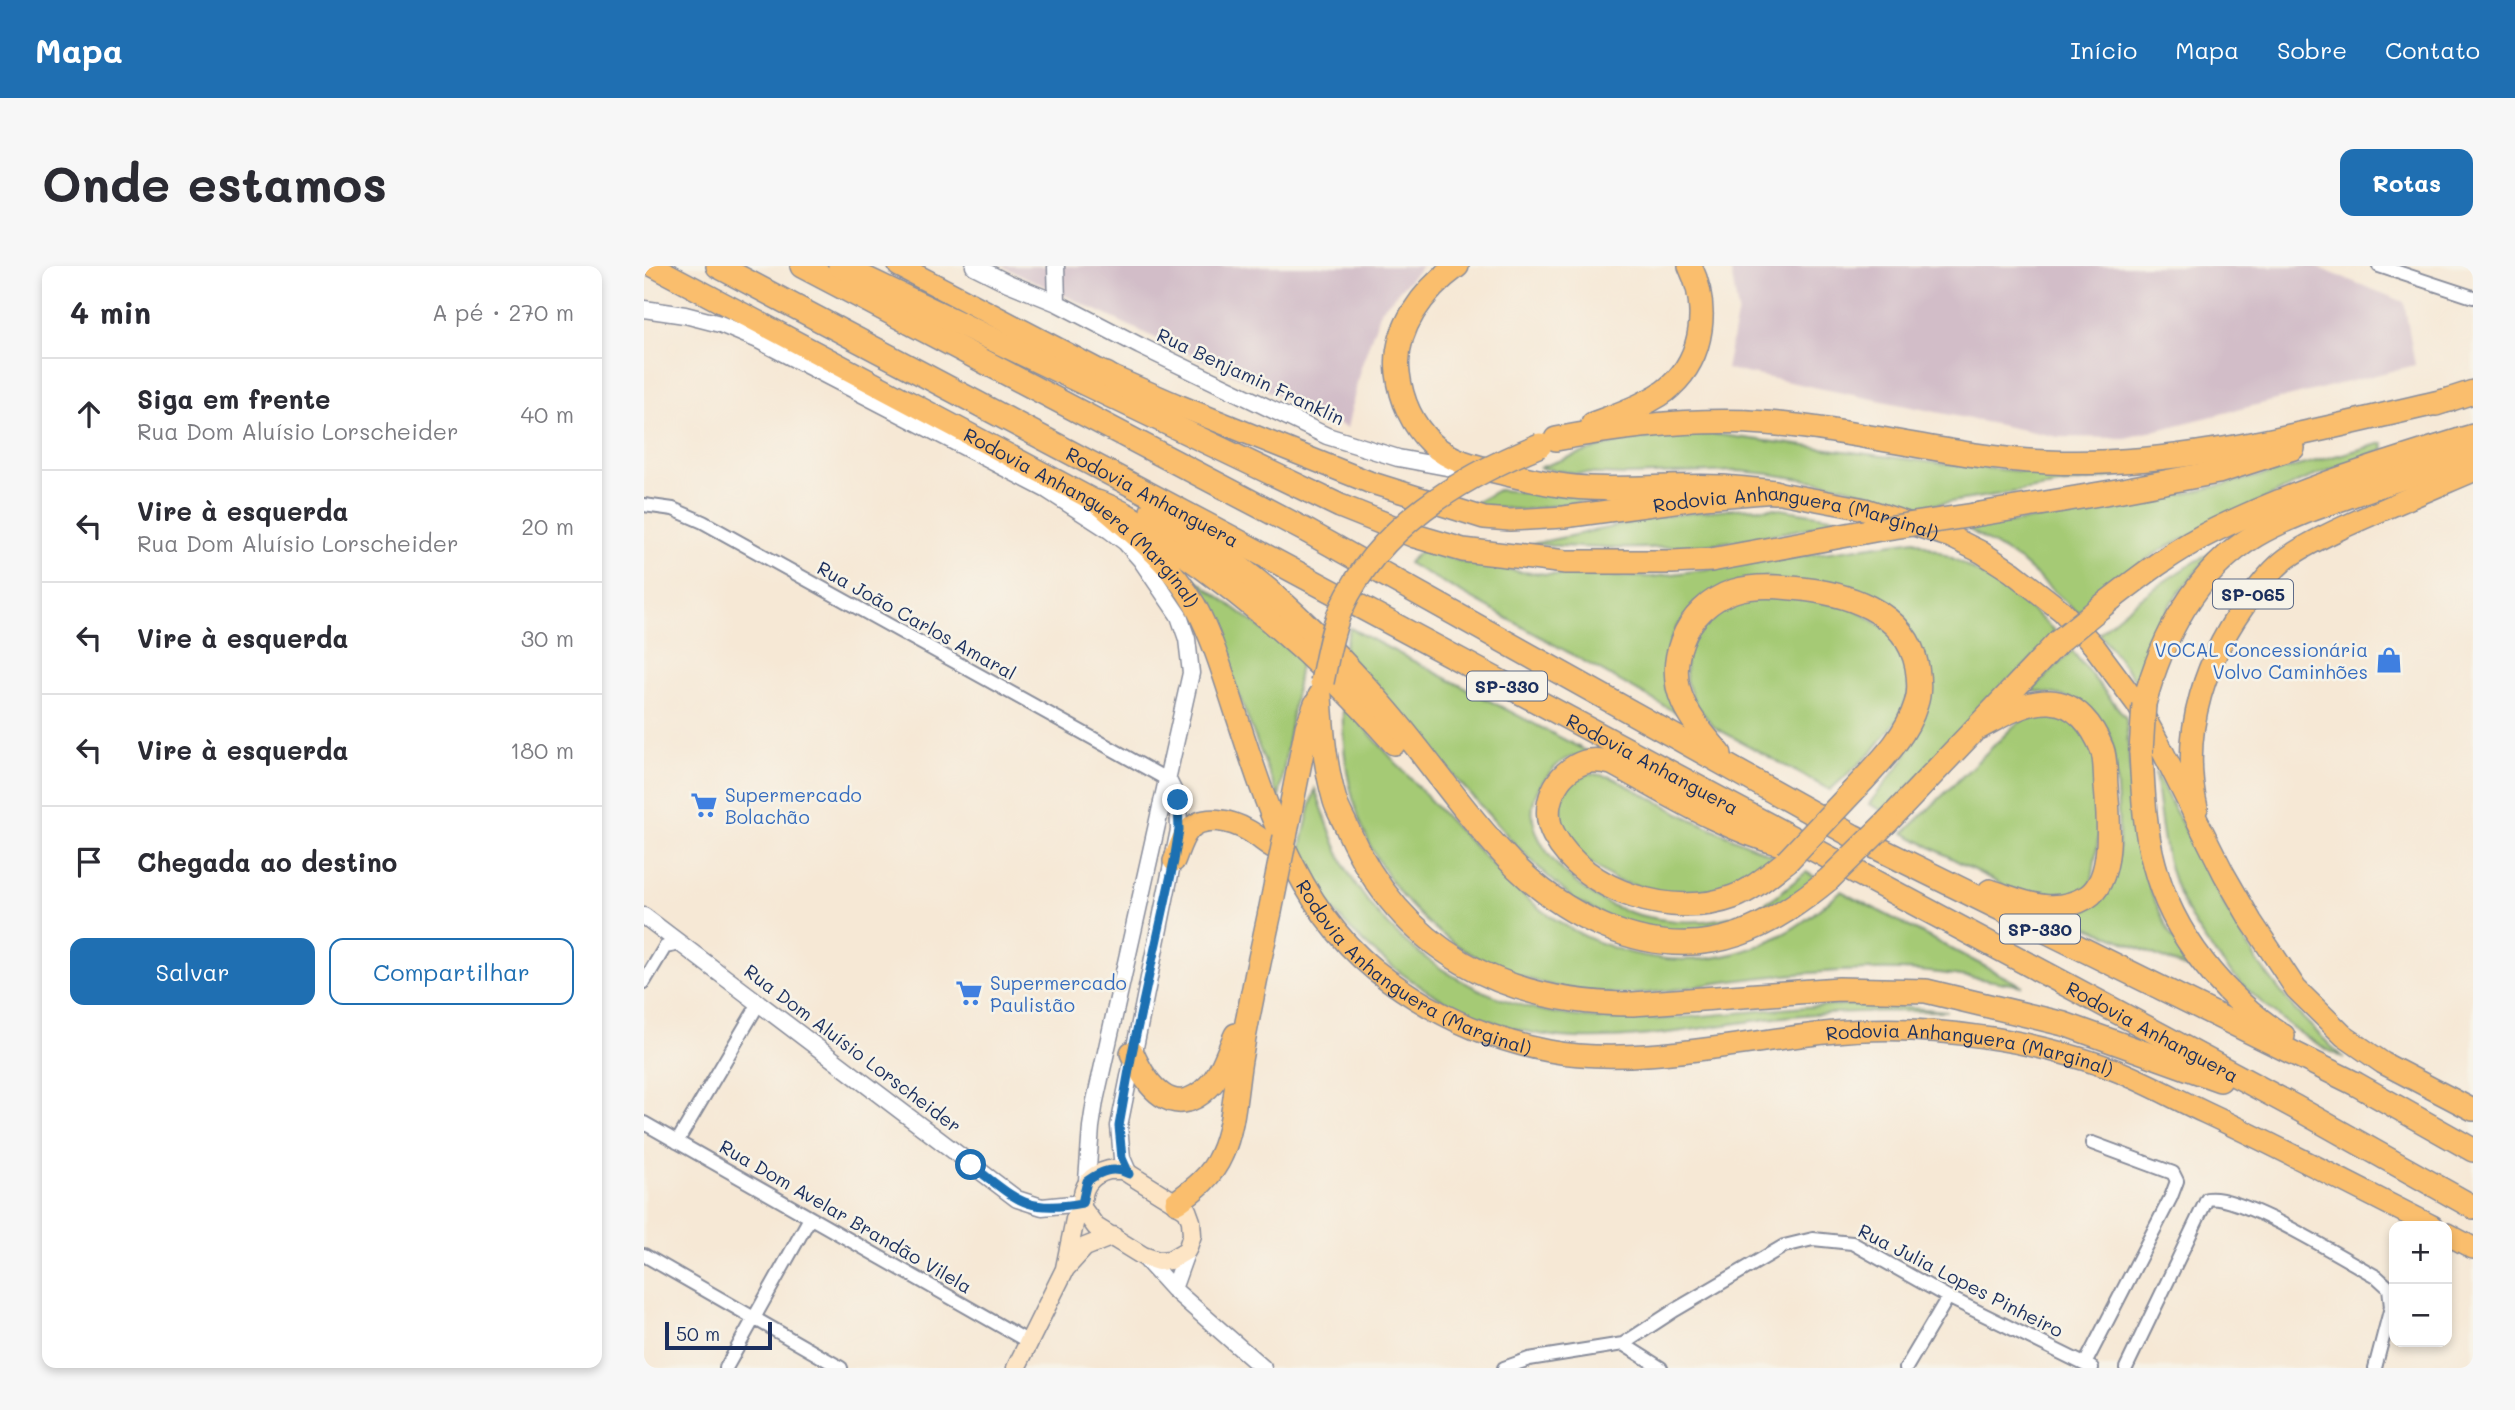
<!DOCTYPE html>
<html lang="pt">
<meta charset="utf-8">
<style>
body{margin:0;font-family:Mali,sans-serif;background:#f7f7f7;color:#2b2b33}
.controls{position:absolute;right:21px;bottom:21px;display:grid;overflow:hidden;border-radius:14px;box-shadow:0 4px 10px #0003}
.controls button{width:63px;height:63px;display:grid;place-items:center;padding:0;border:0;border-bottom:2px solid #e1e1e2;background:#fff;color:#2b2b33;font:35px sans-serif}
.scale{position:absolute;left:21px;bottom:18px;width:107px;box-sizing:border-box;padding-left:7px;border:4px solid #1b2f5e;border-top:0;font-size:19px;line-height:24px;white-space:nowrap;color:#1b2f5e;-webkit-text-stroke:5px #f7f3e8;paint-order:stroke}
.stop{position:absolute;width:21px;height:21px;margin:-16px;border:5px solid #1f6fb2;border-radius:50%;background:#fff}
.stop.end{background:#1f6fb2;border-color:#fff;box-shadow:0 2px 7px #0008}
.list{margin:0;padding:0;list-style:none}
h2{display:flex;justify-content:space-between;align-items:center;height:91px;margin:0;padding:0 28px;font-size:30px}
h2 small{font-size:23px;font-weight:400;color:#7c7c81}
.list li{display:grid;grid-template-columns:46px 1fr auto;gap:21px;align-items:center;box-sizing:border-box;height:112px;padding:0 28px;border-top:2px solid #e1e1e2}
.list b{display:block;font-size:26px;white-space:nowrap}
.list p{margin:0;font-size:23px;white-space:nowrap;color:#7c7c81}
.list em{font-size:23px;font-style:normal;color:#7c7c81}
.actions{display:flex;gap:14px;padding:21px 28px}
.actions a{flex:1;padding:16px 0;border:2px solid #1f6fb2;border-radius:14px;text-align:center;font-size:24px;color:#1f6fb2}
.actions .main{background:#1f6fb2;color:#fff}
.icon{flex:none;width:38px;height:38px;fill:none;stroke:currentColor;stroke-width:2;stroke-linecap:round;stroke-linejoin:round}
.map{position:relative;flex:none;width:1829px;height:1102px;overflow:hidden;border-radius:14px}
header{display:flex;align-items:center;gap:42px;box-sizing:border-box;height:98px;padding:0 35px;background:#1f6fb2;color:#fff}
header strong{font-size:33px}
nav{display:flex;gap:38px;margin-inline-start:auto;font-size:24px}
.intro{display:flex;align-items:center;justify-content:space-between;box-sizing:border-box;height:168px;padding:0 42px}
h1{margin:0;font-size:49px}
.button{padding:18px 32px;border-radius:14px;background:#1f6fb2;color:#fff;font-size:24px;font-weight:700}
main{display:flex;gap:42px;padding:0 42px}
aside{flex:1;background:#fff;border-radius:14px;box-shadow:0 4px 10px #0003}
.map>svg:first-child{display:block}
.industrial{fill:#d2bdc8}
.green{fill:#a5ca74;stroke:#607c69;stroke-width:2}
.lines{fill:none;stroke-linecap:round;stroke-linejoin:round}
.minor-casing{stroke:#888c9a;stroke-width:16}
.tertiary-casing{stroke:#888c9a;stroke-width:19}
.secondary-casing{stroke:#888c9a;stroke-width:21}
.trunk-casing{stroke:#888c9a;stroke-width:24}
.motorway-casing{stroke:#888c9a;stroke-width:26}
.minor{stroke:#fff;stroke-width:12}
.tertiary{stroke:#fff;stroke-width:16}
.secondary{stroke:#fde5c5;stroke-width:18}
.trunk{stroke:#fabe6d;stroke-width:21}
.motorway{stroke:#fabe6d;stroke-width:23}
.motorway-bridge-casing{stroke:#888c9a;stroke-width:26;stroke-linecap:butt}
.motorway-bridge{stroke:#fabe6d;stroke-width:23}
.route{stroke:#1f6fb2;stroke-width:9}
.labels{text-anchor:middle;dominant-baseline:central;stroke-width:5;stroke-linejoin:round;paint-order:stroke}
.shield{fill:#f7f3e8;stroke:#5d6a87;stroke-width:2}
.shield-label{font-size:18px;font-weight:bold;fill:#1b2f5e}
.street-label{font-size:19px;fill:#1b2f5e;stroke:#f7f3e8}
.shop-label{font-size:19px;fill:#366cbe;stroke:#f7f3e8;text-anchor:start}
</style>
<header>
<strong>Mapa</strong>
<nav><a>Início</a><a>Mapa</a><a>Sobre</a><a>Contato</a></nav>
</header>
<div class="intro"><h1>Onde estamos</h1><a class="button">Rotas</a></div>
<main>
<aside>
<h2>4 min<small>A pé · 270 m</small></h2>
<ul class="list">
<li><svg class="icon" aria-label="ahead" viewBox="0 0 24 24"><path d="M12 20V5M6 11l6-6 6 6"/></svg><div><b>Siga em frente</b><p>Rua Dom Aluísio Lorscheider</p></div><em>40 m</em></li>
<li><svg class="icon" aria-label="left" viewBox="0 0 24 24"><path d="M17 20v-9H6M10 6l-5 5 5 5"/></svg><div><b>Vire à esquerda</b><p>Rua Dom Aluísio Lorscheider</p></div><em>20 m</em></li>
<li><svg class="icon" aria-label="left" viewBox="0 0 24 24"><path d="M17 20v-9H6M10 6l-5 5 5 5"/></svg><div><b>Vire à esquerda</b></div><em>30 m</em></li>
<li><svg class="icon" aria-label="left" viewBox="0 0 24 24"><path d="M17 20v-9H6M10 6l-5 5 5 5"/></svg><div><b>Vire à esquerda</b></div><em>180 m</em></li>
<li><svg class="icon" aria-label="arrive" viewBox="0 0 24 24"><path d="M6 21V4h12l-3 4 3 4H6"/></svg><div><b>Chegada ao destino</b></div></li>
</ul>
<div class="actions"><a class="main">Salvar</a><a>Compartilhar</a></div>
</aside>
<div class="map">
<svg width="1829" height="1102" viewBox="0 0 1829 1102">
<rect width="100%" height="100%" fill="#f7f3e8"/>
<filter id="ink" filterUnits="userSpaceOnUse"><feTurbulence type="fractalNoise" baseFrequency=".0143" numOctaves="2"/><feDisplacementMap in="SourceGraphic" scale="14" xChannelSelector="R" yChannelSelector="G"/><feConvolveMatrix kernelMatrix="1 2 1 2 8 2 1 2 1" color-interpolation-filters="sRGB"/></filter>
<filter id="wash" filterUnits="userSpaceOnUse"><feTurbulence type="fractalNoise" baseFrequency=".00686" numOctaves="4" result="noise"/><feDisplacementMap in="SourceGraphic" scale="28" xChannelSelector="R" yChannelSelector="G"/><feGaussianBlur stdDeviation="1.57" result="paint"/><feColorMatrix in="noise" values="0 0 0 0 0 0 0 0 0 0 0 0 0 0 0 0 0 1.4 0 .05"/><feComposite in="paint" operator="in"/></filter>
<g filter="url(#wash)">
<rect width="100%" height="100%" fill="#f6e8d5"/>
<path class="industrial" d="M358 0H778L737 44 716 104 703 162Z
M1086 0H1670L1760 36 1771 99 1481 172 1414 171 1082 103 1094 45Z"/>
<path class="green" d="M1069 168 1308 199 1384 206 1505 205 1274 241 1190 218 1126 208 1094 205 982 209 930 207 895 202C922 192 949 182 977 176 1007 170 1039 169 1069 168Z
M1739 177 1740 183 1655 216 1517 284 1465 318 1434 347 1376 295 1324 263 1507 236 1628 207Z
M854 224 961 232 879 244 827 239Z
M1129 242 1206 254C1160 262 1113 273 1067 278 1004 284 951 283 888 278L1020 250 1084 243Z
M1271 274 1312 294 1366 325 1413 367 1241 546 1225 538 1259 495 1274 465 1283 435 1259 355 1122 311 1033 360 1025 379 1021 397V422L1031 446 764 297 777 284 824 297 876 306 931 310 1008 311Z
M1568 286 1528 335 1508 373 1492 415 1455 367C1490 335 1527 309 1568 286Z
M549 311 657 392 635 533Z
M1149 330 1211 343 1248 367 1264 402 1265 427 1255 452 1227 487 1186 524 1070 461 1051 437 1042 415V393L1048 371 1078 340 1095 333Z
M706 362 946 487C938 489 927 490 920 494 911 499 904 509 898 517 864 564 929 623 969 640 1008 657 1059 661 1100 647 1124 639 1142 622 1162 606L1177 614 1101 660 1035 669 973 656 929 633 898 605 869 576 699 386Z
M1428 385 1482 452 1489 544 1507 626 1526 668 1554 707 1423 652C1440 646 1457 637 1465 620 1468 614 1472 607 1473 600 1477 578 1473 485 1464 466 1461 460 1456 453 1451 448 1434 431 1410 427 1387 425Z
M699 438C739 482 779 528 821 571 841 590 860 613 881 631 954 692 1050 716 1137 669 1159 658 1178 641 1197 625L1378 720C1325 711 1279 702 1226 704 1175 705 1123 710 1073 717 1034 723 996 731 957 727 796 713 693 600 699 438Z
M1400 447 1419 449 1432 458 1452 486 1456 561 1448 615 1441 624 1404 635 1360 620 1260 567 1369 461 1381 452Z
M1511 506 1581 640 1613 695 1651 744 1700 793C1683 783 1664 774 1649 762 1593 720 1539 662 1523 592 1517 563 1514 535 1511 506Z
M945 507 967 511 1045 552 1132 591 1110 610 1084 621 1056 627 1029 629 973 615 935 589 918 561 916 538 920 527 927 516Z
M671 523C682 551 691 584 707 611 727 644 755 673 786 695 915 787 1053 744 1198 739 1233 738 1268 742 1303 745 1252 745 1201 745 1149 750 1077 757 1005 775 932 772 855 769 784 733 727 683 701 660 679 635 664 605 662 600 658 595 657 590 655 580 668 536 671 523Z"/>
</g>
<g filter="url(#ink)">
<g class="lines">
<g class="minor-casing">
<path id="minor" d="M1735 0 1829 31
M0 239 29 243 59 256 524 514
M0 716 21 681 37 678
M0 857 385 1076
M33 876 115 737
M0 989 197 1102
M979 1078 1017 1102
M1441 1098 1527 931 1533 915 1529 907 1448 877
M82 1102 166 952
M860 1102 885 1093 979 1078 1031 1044 1140 980 1169 973 1208 977 1304 1031 1448 1102
M1262 1102 1304 1031
M1482 1102 1563 933C1596 927 1700 993 1733 1011L1745 1022 1747 1041 1731 1102"/>
</g>
<g class="tertiary-casing">
<path id="tertiary" d="M330 0 364 17 413 37 496 80 683 170 754 192 824 205
M412 0 413 37
M0 43 41 49 76 58 114 74 403 224 465 264 481 276 497 294 535 350 543 373 547 407 451 835 447 861 443 915
M0 650 373 933 398 941 438 937
M485 908 478 892 475 860 535 564 534 534 524 514
M499 990 529 1023 619 1102
M529 1023 543 984"/>
</g>
<g class="secondary-casing">
<path id="secondary" d="M465 904H478L485 908 543 944 547 955 548 969 543 984 526 994 514 995 499 990 452 961 438 942C437 922 445 909 465 904Z
M421 1002 431 953 438 942
M372 1102 421 1003 441 981 469 970"/>
</g>
<g class="trunk-casing">
<g id="trunk">
<path id="s1" d="M9 0 453 236C489 267 527 297 551 339 568 371 579 407 590 441 623 541 654 650 744 714 792 749 847 774 905 785 987 801 1097 776 1181 767 1233 761 1288 763 1340 771 1380 776 1434 790 1471 804 1502 816 1532 833 1562 847 1639 883 1713 922 1788 960"/>
<path id="s2" d="M255 0 462 108 531 138 725 216 840 252 866 254 920 251 1060 232 1131 226 1221 243 1307 271 1337 286 1368 306 1418 345 1450 380 1493 438 1514 476 1580 608 1607 655 1652 723 1700 770 1739 797 1829 844"/>
<path d="M1553 542C1535 466 1562 388 1609 328 1620 315 1632 299 1646 290 1663 278 1683 269 1702 260 1744 241 1787 223 1829 205"/>
<path d="M530 595C534 586 537 573 544 565 559 547 588 555 605 565 619 573 628 584 643 587"/>
<path d="M1803 968 1829 982"/>
</g>
</g>
<g class="motorway-casing">
<g id="motorway">
<path id="s3" d="M74 0 588 272 1651 841 1829 941"/>
<path d="M158 0 661 264 1209 570 1712 818 1829 884"/>
<path d="M196 0 696 240 771 270 819 284 922 296H1028L1067 294 1236 263"/>
<path d="M813 0C780 24 749 63 754 107 757 133 768 159 788 178 806 195 832 201 855 206 884 213 915 221 945 222 989 224 1033 219 1078 221 1095 222 1113 224 1131 226"/>
<path d="M462 108 495 129"/>
<path d="M1792 138 1829 126"/>
<path d="M949 158C970 150 1011 136 1027 120 1060 90 1065 40 1046 0"/>
<path d="M912 173C981 160 1052 152 1122 157 1217 164 1309 192 1404 196 1540 202 1674 163 1805 134"/>
<path d="M453 236C484 246 505 264 531 282 612 337 685 403 750 477"/>
<path d="M508 245C535 262 563 278 588 296 644 336 693 388 738 439 778 484 811 535 851 579 910 647 1004 699 1095 668 1129 656 1158 635 1185 613"/>
<path d="M1330 249 1473 225 1574 206 1649 182"/>
<path d="M1457 341C1494 312 1531 283 1573 263 1655 223 1742 197 1829 170"/>
<path d="M676 430C678 465 681 500 691 535 694 545 700 554 704 564 758 685 860 738 989 738L1195 723 1282 725 1420 758 1576 814"/>
<path d="M1500 438C1517 373 1552 304 1612 269 1643 251 1678 240 1711 228 1750 214 1789 201 1829 191"/>
<path d="M1336 461C1357 450 1381 435 1406 436 1432 437 1449 460 1458 483 1462 494 1461 508 1462 520 1464 548 1472 613 1443 631 1408 651 1380 636 1346 625"/>
<path d="M1497 486C1499 523 1500 562 1510 598 1528 668 1579 731 1639 770"/>
<path d="M1076 488C1047 454 1020 423 1038 375 1047 351 1066 333 1090 325 1109 319 1129 320 1148 322 1200 326 1262 344 1273 401 1275 413 1276 427 1272 438 1262 472 1233 499 1210 524"/>
<path d="M1243 556 1414 376"/>
<path d="M641 571 663 461 672 438"/>
<path d="M1137 578C1077 562 1022 526 968 497 959 495 950 493 941 496 912 505 895 541 910 569 941 627 1030 653 1089 631 1110 623 1126 608 1143 595"/>
<path d="M488 787C502 819 529 856 564 821 578 808 584 786 592 769"/>
<path d="M533 936C551 923 568 910 577 889 590 861 591 825 596 794 605 744 615 695 626 646"/>
</g>
</g>
<use href="#minor" class="minor"/>
<use href="#tertiary" class="tertiary"/>
<use href="#secondary" class="secondary"/>
<use href="#trunk" class="trunk"/>
<use href="#motorway" class="motorway"/>
<g class="motorway-bridge-casing">
<path id="motorway-bridge" d="M1236 263 1330 249
M1414 376 1457 341
M678 416C683 393 687 366 697 343 734 261 815 212 896 179
M1497 486 1500 438
M1143 595 1210 524
M1185 613 1243 556
M626 646 641 571"/>
</g>
<use href="#motorway-bridge" class="motorway-bridge"/>
</g>
</g>
<g class="lines" filter="url(#ink)">
<path class="route" d="M327 899C372 932 379 948 438 937L443 915C457 905 469 900 485 908L478 892 475 860 488 787 530 595 535 564 534 534"/>
</g>
<defs>
<g id="shop-bare" transform="scale(2.1)"><path d="M-5-2.5h2.3a2.7 3.5 0 0 1 5.4 0H5L5.5 6h-11ZM-1.5-2.5h3a1.5 2.3 0 0 0-3 0Z" fill="#3f7fe0" stroke="#f7f3e8" stroke-width="2.5" paint-order="stroke"/></g>
<g id="supermarket-bare" transform="scale(2.1)"><path d="M-6-5.5h2.5l.6 2H6L4.5 2H-2.5L-4.4-4H-6ZM-1.5 3.2a1.3 1.3 0 1 0 .1 0ZM3 3.2a1.3 1.3 0 1 0 .1 0Z" fill="#3f7fe0" stroke="#f7f3e8" stroke-width="2.5" paint-order="stroke"/></g>
</defs>
<g fill-rule="evenodd">
<use href="#shop-bare" x="1745" y="394"/>
<use href="#supermarket-bare" x="60" y="539"/>
<use href="#supermarket-bare" x="325" y="727"/>
</g>
<g class="labels">
<g class="shield">
<rect x="1569" y="313.5" width="80" height="29" rx="5"/>
<rect x="823" y="405.5" width="80" height="29" rx="5"/>
<rect x="1356" y="648.5" width="80" height="29" rx="5"/>
</g>
<g class="shield-label">
<text x="1609" y="328">SP-065</text>
<text x="863" y="420">SP-330</text>
<text x="1396" y="663">SP-330</text>
</g>
<g class="street-label">
<text transform="translate(607 110) rotate(25)">Rua Benjamin Franklin</text>
<text stroke="none"><textPath href="#s3" startOffset="492">Rodovia Anhanguera</textPath></text>
<text stroke="none"><textPath href="#s1" startOffset="500">Rodovia Anhanguera (Marginal)</textPath></text>
<text stroke="none"><textPath href="#s2" startOffset="954">Rodovia Anhanguera (Marginal)</textPath></text>
<text transform="translate(273 354) rotate(29)">Rua João Carlos Amaral</text>
<text stroke="none"><textPath href="#s3" startOffset="1059">Rodovia Anhanguera</textPath></text>
<text stroke="none"><textPath href="#s1" startOffset="1088">Rodovia Anhanguera (Marginal)</textPath></text>
<text stroke="none"><textPath href="#s3" startOffset="1626">Rodovia Anhanguera</textPath></text>
<text transform="translate(209 782) rotate(37)">Rua Dom Aluísio Lorscheider</text>
<text stroke="none"><textPath href="#s1" startOffset="1676">Rodovia Anhanguera (Marginal)</textPath></text>
<text transform="translate(202 950) rotate(30)">Rua Dom Avelar Brandão Vilela</text>
<text transform="translate(1317 1014) rotate(27)">Rua Julia Lopes Pinheiro</text>
</g>
<g class="shop-label">
<text x="1724" y="383" text-anchor="end">VOCAL Concessionária<tspan x="1724" dy="22">Volvo Caminhões</tspan></text>
<text x="81" y="528">Supermercado<tspan x="81" dy="22">Bolachão</tspan></text>
<text x="346" y="716">Supermercado<tspan x="346" dy="22">Paulistão</tspan></text>
</g>
</g>
</svg>
<div class="controls">
<button>+</button>
<button>−</button>
</div>
<div class="scale">50 m</div>
<div class="stop" style="left:327px;top:899px"></div>
<div class="stop end" style="left:534px;top:534px"></div>
</div>
</main>
